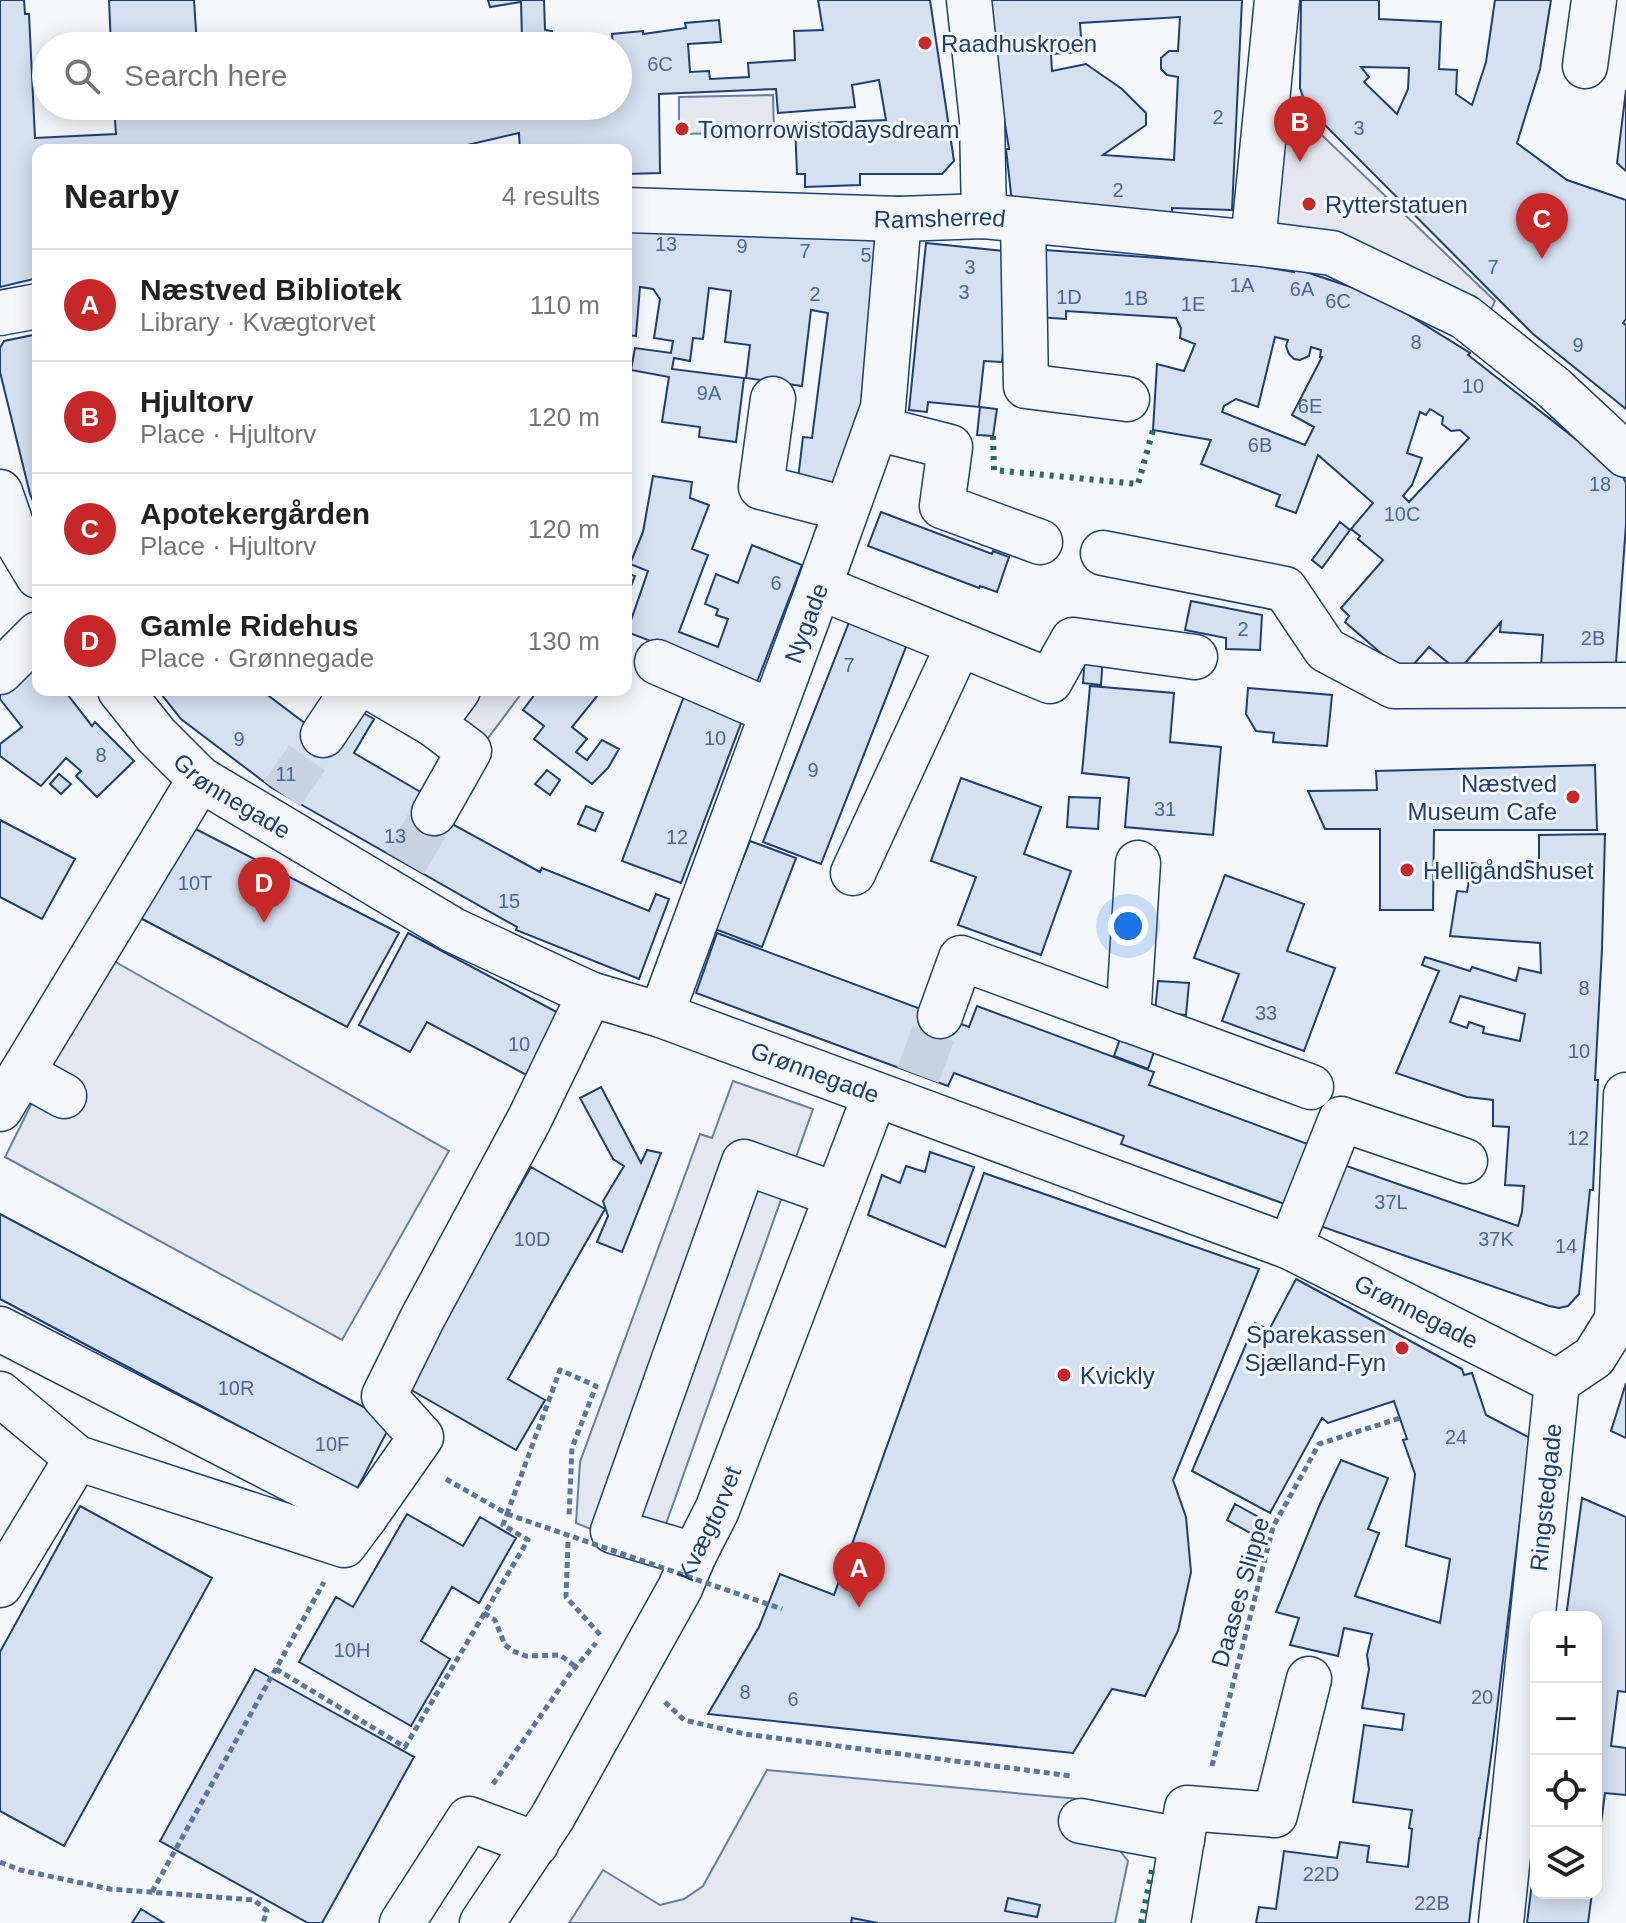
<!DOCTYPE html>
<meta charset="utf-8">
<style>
body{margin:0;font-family:Helvetica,sans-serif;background:#f6f6f6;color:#222}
.controls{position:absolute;right:24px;bottom:24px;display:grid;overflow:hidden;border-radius:16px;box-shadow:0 4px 20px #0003}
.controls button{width:72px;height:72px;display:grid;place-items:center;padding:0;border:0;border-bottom:2px solid #e0e0e0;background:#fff;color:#222;font:40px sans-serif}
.you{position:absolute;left:1128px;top:926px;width:28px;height:28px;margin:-20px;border:6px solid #fff;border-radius:50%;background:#1a73e8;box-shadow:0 0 0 12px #1a73e833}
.badge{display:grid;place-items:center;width:52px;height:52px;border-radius:50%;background:#c62828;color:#fff;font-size:26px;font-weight:700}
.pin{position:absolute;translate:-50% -66px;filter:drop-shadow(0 2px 4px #0008)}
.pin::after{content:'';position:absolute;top:42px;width:28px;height:24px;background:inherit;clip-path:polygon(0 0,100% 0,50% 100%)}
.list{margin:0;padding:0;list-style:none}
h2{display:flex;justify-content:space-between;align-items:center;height:104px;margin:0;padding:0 32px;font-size:34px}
h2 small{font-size:26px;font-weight:400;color:#767676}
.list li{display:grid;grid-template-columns:52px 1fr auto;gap:24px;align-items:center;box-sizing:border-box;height:112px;padding:0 32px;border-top:2px solid #e0e0e0}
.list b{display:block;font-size:30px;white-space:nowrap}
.list p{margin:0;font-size:26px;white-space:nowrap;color:#767676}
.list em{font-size:26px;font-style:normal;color:#767676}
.icon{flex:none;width:44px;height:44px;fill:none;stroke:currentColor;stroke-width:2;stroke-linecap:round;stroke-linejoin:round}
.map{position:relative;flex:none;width:1626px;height:1923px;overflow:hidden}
.search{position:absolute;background:#fff;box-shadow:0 4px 20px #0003;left:32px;top:32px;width:600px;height:88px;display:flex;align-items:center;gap:20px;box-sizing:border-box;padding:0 28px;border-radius:44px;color:#767676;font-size:30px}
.panel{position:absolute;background:#fff;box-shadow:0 4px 20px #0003;left:32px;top:144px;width:600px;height:552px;border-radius:16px}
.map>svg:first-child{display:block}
.parking{fill:#e3e8f0;stroke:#687fa3;stroke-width:2}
.building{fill:#d5e0f0;stroke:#1d3f73;stroke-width:2;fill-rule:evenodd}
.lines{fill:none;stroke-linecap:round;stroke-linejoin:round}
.minor-tunnel{stroke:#c9d2e0;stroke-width:44;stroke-dasharray:44 22;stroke-linecap:butt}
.minor-casing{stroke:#1d3f73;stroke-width:47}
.path{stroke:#5e769c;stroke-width:5;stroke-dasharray:6 4;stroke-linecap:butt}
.minor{stroke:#f4f7fb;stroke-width:44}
.path-bridge{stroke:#5e769c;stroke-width:5;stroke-dasharray:6 4;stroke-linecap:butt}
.hedge{stroke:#2c6c60;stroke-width:6;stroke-dasharray:4 6;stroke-linecap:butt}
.poi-dot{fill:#c62828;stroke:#f4f7fb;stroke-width:3}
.labels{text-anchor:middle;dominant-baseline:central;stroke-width:6;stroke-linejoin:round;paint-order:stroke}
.number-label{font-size:20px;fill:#4b6792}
.poi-label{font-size:24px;fill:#1d3f73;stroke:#f4f7fb;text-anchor:start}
.street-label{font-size:24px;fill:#1d3f73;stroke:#f4f7fb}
</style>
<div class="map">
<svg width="1626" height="1923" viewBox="0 0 1626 1923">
<rect width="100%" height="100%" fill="#f4f7fb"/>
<path class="parking" d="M1256 72 1495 301 1480 333 1333 262 1246 252Z
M773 95 774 132 679 134V97Z
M392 690H524L468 765Z
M105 956 449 1151 342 1340 5 1157Z
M733 1081 813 1109 655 1555 576 1523 580 1462 700 1134 712 1138Z
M767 1770 1079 1799 1128 1861 1115 1923H569L603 1870 660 1905 684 1899 703 1886Z"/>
<path class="building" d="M0 0H24L25 14H29L35 138 116 134 114 106H200V113L228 106H618V46H613L612 34 643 31V34L686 28 685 23 719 20 721 42 688 44 690 72 709 71 710 79 749 77 748 63 795 60 794 31 823 30 818 0H930L954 161 942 174H860V185L805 187V174H797L795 124 886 120 879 80 852 85 855 107 778 113 776 89 659 94 660 173 626 174V150H520L519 133 450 149V150H38V278L0 287Z
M109 0H194L197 46H111Z
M488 0H544L545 30 552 31V46H486L522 38 521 2 490 7Z
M990 0H1242L1232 210 1172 208V213L1012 202 1006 149H1009L1003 112ZM1180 17 1178 51H1169L1161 58V69L1167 75 1178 77 1174 160 1103 155 1146 125V113L1122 89 1086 64 1052 71 1051 54 1082 52 1080 23Z
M1301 0H1379V19L1441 22 1439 69 1457 70 1456 94 1472 105 1486 62 1495 0H1551L1540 69 1517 143 1567 180 1626 200V319L1623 323 1626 325V409L1533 334 1306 106 1300 88ZM1361 67 1409 68 1408 89 1397 114 1364 82 1369 77Z
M39 58H46V75H39Z
M1626 90V171L1617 163Z
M626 220 887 238 872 390 830 489 798 479 803 437 812 438 828 313 811 310 802 386 746 378 750 345 725 342 731 291 709 288 703 339 693 338 690 361 674 358 672 369 744 378 736 442 699 437 700 427 662 422 669 377 631 370 635 348 671 353 673 341 654 338 660 299 653 289 640 287 636 336 626 335Z
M926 243 1013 252 1002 362 984 361 979 407 928 402 927 412 909 410Z
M1030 249 1247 264 1294 272V268L1378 296 1470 353 1468 355 1622 475 1626 483V524L1616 663 1541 667 1543 635 1500 632 1501 622 1458 671 1429 647 1405 674 1345 622 1349 616 1341 608 1383 560 1358 539 1360 536 1351 529 1373 503 1318 455 1296 513 1276 506 1280 495 1201 464 1211 440 1153 430 1157 364 1184 371 1195 344 1180 338 1181 328 1176 318 1066 311V319L1036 317ZM1275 337 1288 340 1286 346 1289 354 1294 359 1300 360 1309 356 1311 347 1321 350 1320 357H1322L1292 415 1314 427 1305 445 1222 412 1224 406 1236 399 1258 407ZM1430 409 1443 417 1442 424 1451 431 1460 430 1469 438 1409 502 1403 496 1412 485 1422 458 1407 453 1420 412 1426 415Z
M38 334V513L30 494 0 372V348L4 341Z
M980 407 997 409 993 436 977 435Z
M653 476 692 482 690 498 709 505 692 549 708 555 679 632 718 647 728 619 716 615 718 609 705 604 716 574 738 583 752 545 802 565 757 682 627 632 648 571 630 564 643 532Z
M881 512 992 554 993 551 1009 557 997 592 980 586 979 588 868 546Z
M1340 522 1350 530 1322 568 1312 560Z
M626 573 635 576 629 591 626 590Z
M1191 601 1262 615 1260 650 1226 649V638L1185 630Z
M855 607 913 629 821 864 763 842Z
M1085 654 1103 655 1101 685 1083 683Z
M38 659V690H64L92 726 95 722 134 761 97 797 76 776 81 771 66 758 41 786 0 756V744L22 727 0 699V690Z
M1090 686 1174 693 1170 742 1221 747 1213 835 1125 827 1129 778 1082 773Z
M1248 688 1332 695 1327 746 1273 742 1274 733 1256 731 1246 714Z
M158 690H261L314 730 358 710 374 719 354 753 429 797 423 808 540 872 542 868 649 911 656 894 669 899 639 979 516 930 517 927 272 788 181 719Z
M538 690H602L572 727 587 739 576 752 587 760 602 740 619 749 608 768 592 784 534 739 544 726 523 710Z
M684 696 743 718 681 883 622 861Z
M1595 765 1597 830H1434L1433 910H1380V829H1325L1308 791 1377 790 1376 771Z
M547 770 560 780 550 795 535 784Z
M59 774 71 784 61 794 50 784Z
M961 778 1041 807 1024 854 1071 871 1041 955 958 925 976 877 931 861Z
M1069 797 1100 798 1098 829 1067 827Z
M586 806 603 813 595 831 578 824Z
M0 820 75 859 42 919 0 897Z
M180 821 399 933 347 1027 129 912Z
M1605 834 1602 949 1595 1080H1598L1593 1190H1590L1579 1294 1568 1306 1559 1308 1549 1306 1320 1226 1341 1164 1518 1226 1522 1212 1524 1186 1505 1185 1509 1127 1493 1126V1100L1467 1097 1396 1073 1439 971 1422 965 1425 957 1470 971 1472 967 1516 981 1519 968 1541 973 1540 943 1450 936 1457 891 1467 892 1472 863 1525 872 1527 861 1539 863V835ZM1460 996 1525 1014 1520 1041 1483 1033 1484 1027 1469 1022 1467 1028 1450 1022Z
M750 841 796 858 762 947 715 929Z
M1225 875 1304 904 1287 951 1335 968 1304 1051 1222 1021 1239 974 1194 958Z
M408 933 566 1017 534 1079 427 1022 410 1052 359 1025Z
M717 933 969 1027 977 1006 1154 1072 1149 1085 1313 1146 1290 1206 1121 1144 1124 1136 954 1073 948 1086 696 993Z
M1158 981 1189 983 1186 1015 1155 1012Z
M1121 1036 1155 1049 1148 1069 1114 1056Z
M601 1087 641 1163 647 1150 661 1153 622 1252 597 1242 608 1216 603 1201 624 1166 613 1159 580 1098Z
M930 1152 974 1167 945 1247 868 1215 882 1175 900 1183 906 1166 925 1172Z
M531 1167 605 1209 508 1379 545 1400 516 1450 406 1387Z
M984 1173 1259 1269 1173 1480 1186 1517 1191 1572 1178 1631 1145 1696 1112 1689 1073 1753 708 1714 759 1627 780 1574 834 1595Z
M0 1214 392 1422 357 1489 0 1299Z
M1296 1279 1462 1369 1464 1375 1472 1373 1486 1415 1530 1438 1493 1742 1480 1838H1479L1469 1923H1256L1259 1907 1276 1909 1284 1851 1337 1858 1340 1842 1369 1846 1367 1862 1408 1867 1412 1829 1409 1828 1412 1810 1353 1802 1364 1725 1402 1730 1404 1714 1362 1708 1369 1669 1367 1655 1372 1634 1344 1628 1338 1656 1290 1645 1299 1618 1276 1612 1320 1504 1341 1460 1388 1478 1368 1529 1379 1533 1355 1596 1440 1623 1450 1559 1406 1546 1415 1474 1403 1440 1407 1439 1394 1401 1328 1423 1322 1418 1270 1513 1192 1471 1255 1323 1269 1330Z
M1626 1383V1438L1611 1431Z
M1582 1498 1626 1517V1692L1618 1691 1611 1746 1626 1748V1795L1605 1793 1596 1862V1617H1566Z
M1235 1504 1262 1519 1254 1535 1227 1520Z
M80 1506 212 1578 64 1846 0 1811V1652Z
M407 1514 463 1546 480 1517 516 1538 479 1603 452 1587 421 1641 450 1659 411 1726 299 1662 336 1597 353 1607Z
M255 1669 414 1757 322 1923H308L160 1841Z
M1536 1851V1893H1592L1588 1923H1527Z
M1008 1898 1040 1905 1037 1917 1005 1911Z
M141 1909 164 1923H132Z
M852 1918 878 1923H851Z"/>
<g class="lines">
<path class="minor-tunnel" d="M282 794 323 735
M405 863 434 813
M918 1075 940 1016"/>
<g class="minor-casing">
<g id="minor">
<path d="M969 0 982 120 984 216"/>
<path d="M1585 66 1594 0"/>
<path id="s1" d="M626 210 899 219 984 216 1253 243 1332 253 1465 317 1554 388 1626 455"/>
<path d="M1023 221 1026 386 1127 399"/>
<path d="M1253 243 1277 0"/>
<path d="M0 313 38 306"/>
<path d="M773 399 761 487 846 509"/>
<path d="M876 428 950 447 942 506 1040 542"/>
<path d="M0 492 17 541 38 576"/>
<path d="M1103 553 1285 589 1326 650 1394 686 1626 685"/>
<path d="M819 587 1050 681 1073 640 1195 657"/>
<path d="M657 662 772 712"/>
<path d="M0 672 38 634"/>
<path id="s2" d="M120 690 156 735 200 779 453 930 590 994 661 1015 1290 1247 1557 1382"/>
<path d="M375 690 433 724 469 751 434 813"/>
<path d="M433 724 458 690"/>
<path d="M323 735 353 690"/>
<path d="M853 873 959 644"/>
<path id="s3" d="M661 1015 819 587 883 408 899 219"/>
<path d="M940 1016 961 958 1311 1087"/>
<path d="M1128 1020 1138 863"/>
<path d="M22 1073 64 1096"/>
<path d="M0 1109 200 779"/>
<path d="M1290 1247 1341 1119 1465 1161"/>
<path d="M0 1329 365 1517 421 1437 384 1396 422 1319 529 1120 590 994"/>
<path d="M0 1394 77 1458 344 1545 365 1517"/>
<path d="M694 1555 613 1531 744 1162 837 1195"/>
<path d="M0 1585 77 1458"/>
<path d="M1081 1821 1182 1840"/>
<path d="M402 1923 469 1819 536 1844"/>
<path id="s4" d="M482 1923 552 1818 680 1588 694 1555 717 1510 875 1095"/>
<path d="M1168 1923 1187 1808 1275 1815 1309 1679"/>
<path id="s5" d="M1501 1923 1557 1382 1594 1357 1617 1320 1626 1095"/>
</g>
</g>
<path class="path" d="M446 1479 507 1514 560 1370 596 1386 572 1448 569 1516
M568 1542 566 1597 603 1638
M484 1613 495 1620 505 1645 513 1651 526 1656 560 1655 576 1667
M276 1669 405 1747 528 1540 503 1525 507 1514
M665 1702 684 1720 745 1734 1072 1776
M1212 1766 1273 1527 1319 1444 1400 1418
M493 1784 569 1675 596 1643
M0 1862 20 1870 110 1889 254 1900 267 1911 263 1923
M152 1892 324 1582"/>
<use href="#minor" class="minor"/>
<path class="path-bridge" d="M507 1514 782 1609"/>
<path class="hedge" d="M993 436 994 470 1138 484 1153 430
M1141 1923 1152 1870"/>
</g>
<g class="poi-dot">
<circle cx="925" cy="43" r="8"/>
<circle cx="682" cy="129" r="8"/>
<circle cx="1309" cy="204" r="8"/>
<circle cx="1573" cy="797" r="8"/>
<circle cx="1407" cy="870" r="8"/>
<circle cx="1402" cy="1348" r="8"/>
<circle cx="1064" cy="1375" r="8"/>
</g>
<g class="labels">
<g class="number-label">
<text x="660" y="64">6C</text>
<text x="1218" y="117">2</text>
<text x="1359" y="128">3</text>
<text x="1118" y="190">2</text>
<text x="666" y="244">13</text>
<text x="742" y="246">9</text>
<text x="805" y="251">7</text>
<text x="866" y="255">5</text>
<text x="970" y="267">3</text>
<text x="1493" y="267">7</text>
<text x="1242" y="285">1A</text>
<text x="1302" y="289">6A</text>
<text x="964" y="292">3</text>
<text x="815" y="294">2</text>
<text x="1069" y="297">1D</text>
<text x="1136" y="298">1B</text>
<text x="1338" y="301">6C</text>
<text x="1193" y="304">1E</text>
<text x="1416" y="342">8</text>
<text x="1578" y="345">9</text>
<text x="1473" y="386">10</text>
<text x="709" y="393">9A</text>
<text x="1310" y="406">6E</text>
<text x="1260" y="445">6B</text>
<text x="1600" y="484">18</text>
<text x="1402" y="514">10C</text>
<text x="776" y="583">6</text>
<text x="1243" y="629">2</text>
<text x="1593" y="638">2B</text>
<text x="849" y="665">7</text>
<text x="715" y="738">10</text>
<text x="239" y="739">9</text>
<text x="101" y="755">8</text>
<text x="813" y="770">9</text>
<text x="286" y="774">11</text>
<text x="1165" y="809">31</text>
<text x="395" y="836">13</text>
<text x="677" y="837">12</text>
<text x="195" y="883">10T</text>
<text x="509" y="901">15</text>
<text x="1584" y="988">8</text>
<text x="1266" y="1013">33</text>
<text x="519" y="1044">10</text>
<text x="1579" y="1051">10</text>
<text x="1578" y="1138">12</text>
<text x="1391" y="1202">37L</text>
<text x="532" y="1239">10D</text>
<text x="1496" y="1239">37K</text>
<text x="1566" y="1246">14</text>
<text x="236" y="1388">10R</text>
<text x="1456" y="1437">24</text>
<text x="332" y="1444">10F</text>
<text x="352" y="1650">10H</text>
<text x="745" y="1692">8</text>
<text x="1482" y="1697">20</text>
<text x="793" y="1699">6</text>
<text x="1321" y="1874">22D</text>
<text x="1432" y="1903">22B</text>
</g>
<g class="poi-label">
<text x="941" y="43">Raadhuskroen</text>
<text x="698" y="129">Tomorrowistodaysdream</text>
<text x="1325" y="204">Rytterstatuen</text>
<text x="1557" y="783" text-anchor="end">Næstved<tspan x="1557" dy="28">Museum Cafe</tspan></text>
<text x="1423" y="870">Helligåndshuset</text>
<text x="1386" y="1334" text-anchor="end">Sparekassen<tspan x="1386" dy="28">Sjælland-Fyn</tspan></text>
<text x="1080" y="1375">Kvickly</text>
</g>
<g class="street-label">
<text stroke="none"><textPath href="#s1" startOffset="314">Ramsherred</textPath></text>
<text stroke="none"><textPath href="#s3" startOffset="418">Nygade</textPath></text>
<text stroke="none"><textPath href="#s2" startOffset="156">Grønnegade</textPath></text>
<text stroke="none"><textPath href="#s2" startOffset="804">Grønnegade</textPath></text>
<text stroke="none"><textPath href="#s2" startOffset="1452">Grønnegade</textPath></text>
<text stroke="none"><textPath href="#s5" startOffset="428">Ringstedgade</textPath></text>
<text stroke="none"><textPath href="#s4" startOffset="460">Kvægtorvet</textPath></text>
<text transform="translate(1240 1592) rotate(-74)">Daases Slippe</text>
</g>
</g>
</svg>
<div class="controls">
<button>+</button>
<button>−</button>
<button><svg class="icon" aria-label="locate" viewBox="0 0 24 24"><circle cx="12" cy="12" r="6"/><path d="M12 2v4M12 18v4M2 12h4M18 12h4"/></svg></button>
<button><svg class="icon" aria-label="layers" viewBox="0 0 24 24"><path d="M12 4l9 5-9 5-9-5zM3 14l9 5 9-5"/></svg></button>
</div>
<div class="you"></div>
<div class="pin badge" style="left:859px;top:1608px">A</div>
<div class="pin badge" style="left:1300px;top:162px">B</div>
<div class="pin badge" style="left:1542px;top:259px">C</div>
<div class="pin badge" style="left:264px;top:923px">D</div>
<div class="search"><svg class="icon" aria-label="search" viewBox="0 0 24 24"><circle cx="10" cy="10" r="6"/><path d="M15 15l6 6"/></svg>Search here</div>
<section class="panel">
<h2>Nearby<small>4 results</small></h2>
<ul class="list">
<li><span class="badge">A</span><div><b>Næstved Bibliotek</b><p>Library · Kvægtorvet</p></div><em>110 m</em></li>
<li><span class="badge">B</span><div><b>Hjultorv</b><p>Place · Hjultorv</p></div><em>120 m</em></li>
<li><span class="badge">C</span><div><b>Apotekergården</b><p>Place · Hjultorv</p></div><em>120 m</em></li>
<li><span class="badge">D</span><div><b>Gamle Ridehus</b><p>Place · Grønnegade</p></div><em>130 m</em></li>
</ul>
</section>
</div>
